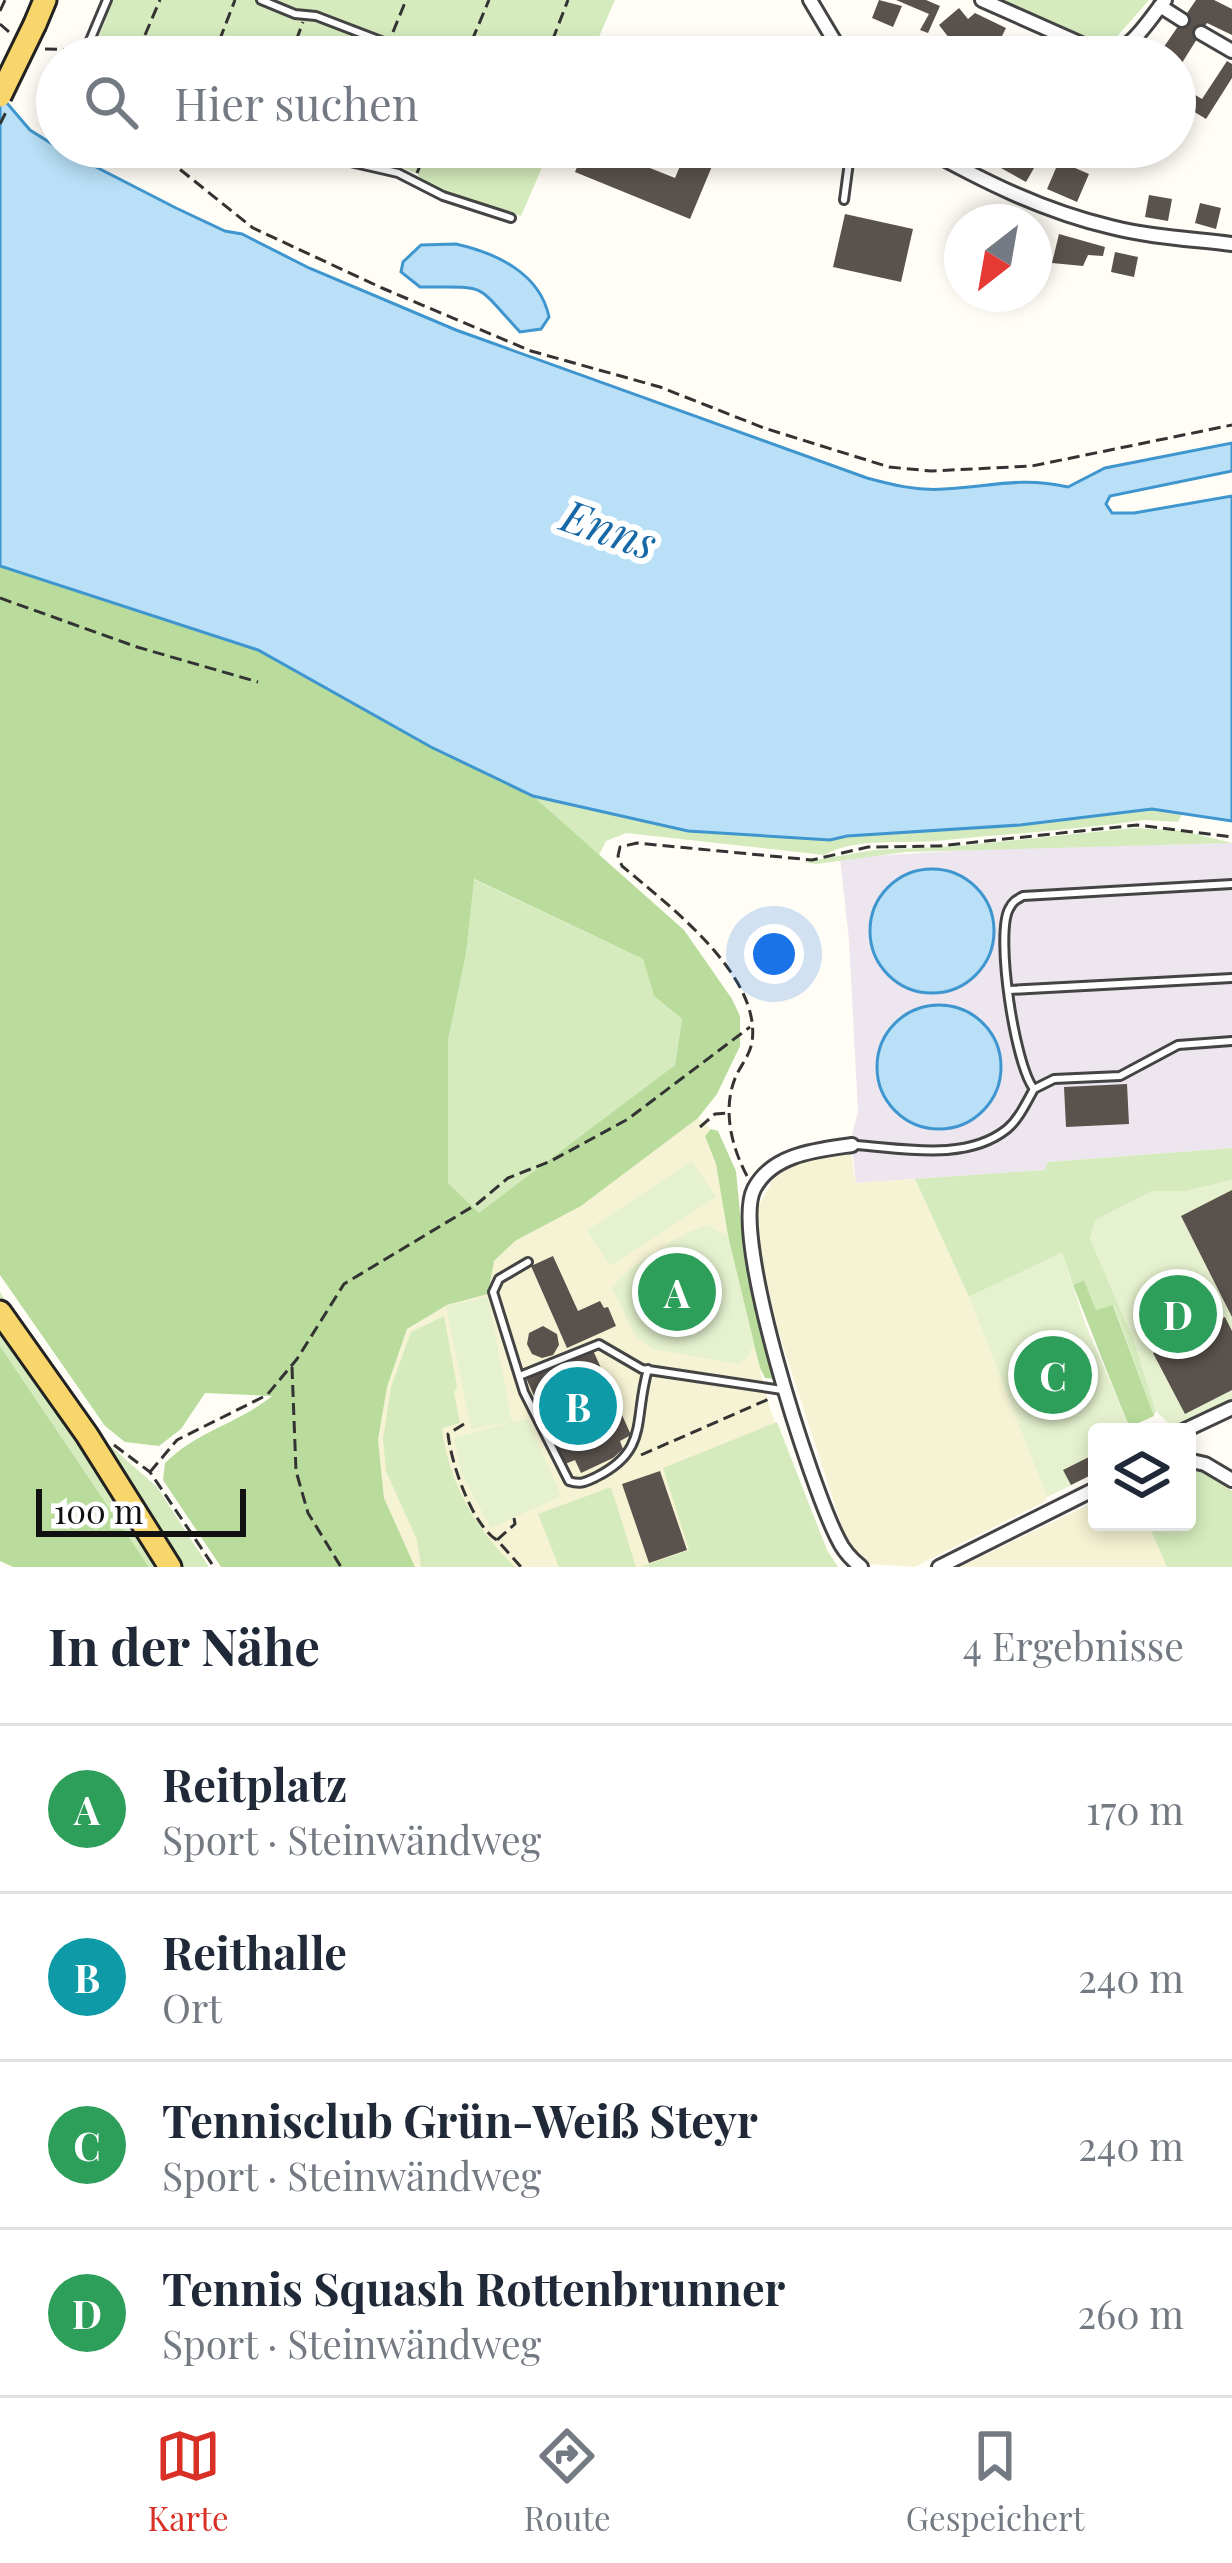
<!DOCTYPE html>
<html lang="de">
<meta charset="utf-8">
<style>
body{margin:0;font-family:"Playfair Display",serif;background:#f2f2f3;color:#1f2937}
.controls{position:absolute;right:36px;bottom:36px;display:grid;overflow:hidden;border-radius:12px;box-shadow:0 6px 18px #0003}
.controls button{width:108px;height:108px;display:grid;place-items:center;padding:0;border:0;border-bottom:3px solid #e0e1e3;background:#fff;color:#1f2937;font:60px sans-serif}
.compass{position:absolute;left:944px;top:204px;width:108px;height:108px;border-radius:50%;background:#fff;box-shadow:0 6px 18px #0003;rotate:211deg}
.scale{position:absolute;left:36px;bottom:30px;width:210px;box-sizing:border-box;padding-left:12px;border:6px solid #111;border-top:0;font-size:33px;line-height:42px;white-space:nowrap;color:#111;-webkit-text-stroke:9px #fff;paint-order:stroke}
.you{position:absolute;left:774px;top:954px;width:42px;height:42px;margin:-30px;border:9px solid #fff;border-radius:50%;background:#1a73e8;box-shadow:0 0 0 18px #1a73e833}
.badge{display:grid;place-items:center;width:78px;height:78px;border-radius:50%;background:#d93025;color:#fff;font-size:39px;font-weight:700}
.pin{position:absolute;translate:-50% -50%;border:6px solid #fff;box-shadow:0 3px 12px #0006}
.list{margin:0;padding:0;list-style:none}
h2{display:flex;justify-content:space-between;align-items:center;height:156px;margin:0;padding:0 48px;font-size:51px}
h2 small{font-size:39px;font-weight:400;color:#747a83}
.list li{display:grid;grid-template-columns:78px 1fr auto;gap:36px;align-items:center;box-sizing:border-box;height:168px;padding:0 48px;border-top:3px solid #e0e1e3}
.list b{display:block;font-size:45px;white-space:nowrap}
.list p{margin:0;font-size:39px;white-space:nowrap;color:#747a83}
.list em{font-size:39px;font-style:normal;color:#747a83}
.icon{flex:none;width:66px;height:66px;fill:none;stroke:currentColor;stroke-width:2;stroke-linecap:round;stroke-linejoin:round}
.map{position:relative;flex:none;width:1232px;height:1567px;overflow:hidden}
.search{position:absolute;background:#fff;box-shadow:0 6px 18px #0003;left:36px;right:36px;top:36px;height:132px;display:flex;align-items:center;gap:30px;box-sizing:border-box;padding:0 42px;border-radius:66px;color:#747a83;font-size:45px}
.sheet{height:828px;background:#fff}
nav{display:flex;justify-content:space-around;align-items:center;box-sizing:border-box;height:168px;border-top:3px solid #e0e1e3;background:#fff;font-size:33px;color:#747a83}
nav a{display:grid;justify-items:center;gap:6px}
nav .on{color:#d93025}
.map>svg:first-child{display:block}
.industrial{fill:#eee6ef}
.farmland{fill:#f6f3d4}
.green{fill:#d5ebbd}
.forest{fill:#b9dc9c;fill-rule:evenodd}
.pitch{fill:#e6f2cf}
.water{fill:#b9e0f7;stroke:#3f96cf;stroke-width:3}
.building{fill:#5a524d}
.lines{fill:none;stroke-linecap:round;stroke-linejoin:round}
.lane-casing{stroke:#444;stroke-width:12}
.street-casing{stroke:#444;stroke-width:18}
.primary-casing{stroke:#222;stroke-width:27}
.path{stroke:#333;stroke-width:3;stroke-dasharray:12 6;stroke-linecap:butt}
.lane{stroke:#fff;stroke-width:6}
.street{stroke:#fff;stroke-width:12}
.primary{stroke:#f9d66b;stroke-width:21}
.primary-bridge-casing{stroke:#222;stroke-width:27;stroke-linecap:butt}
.path-bridge{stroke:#333;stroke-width:3;stroke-dasharray:12 6;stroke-linecap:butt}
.primary-bridge{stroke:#f9d66b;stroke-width:21}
.labels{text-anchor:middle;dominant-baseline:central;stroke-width:12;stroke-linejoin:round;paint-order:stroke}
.water-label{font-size:45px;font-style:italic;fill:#1768a6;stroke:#fff}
</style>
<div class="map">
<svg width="1232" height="1567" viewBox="0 0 1232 1567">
<rect width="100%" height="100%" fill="#fffdf5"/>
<path class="industrial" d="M1232 843V1148L1049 1162 1046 1170 856 1183 851 1138 858 1112 849 940 840 858 1000 848Z"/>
<path class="farmland" d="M698 1118 711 1129 705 1136 716 1164 732 1259 770 1409 827 1550 838 1567H415L384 1498 378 1440 387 1387 407 1329 447 1305 488 1294 494 1261 515 1241 581 1206Z
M851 1154 856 1183 915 1179 969 1297 1047 1497 1044 1502 914 1567 871 1564 856 1552 843 1530 777 1327 758 1240V1207L774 1178 794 1164Z
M1097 1501V1522H1147L1167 1567H960Z"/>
<path class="green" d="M113 0H615L590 57H91Z
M1002 0H1149L1113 41 1092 42Z
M305 147H551L521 216 425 184 417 173 402 168Z
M533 796 688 831 830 840 847 836 1020 825 1152 809 1182 814 1178 822 1144 820C1075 830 1005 834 936 841 900 844 857 837 824 855L626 833 606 841 599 855Z
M1134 828 1184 831 1232 843 906 852 816 864 803 862 874 850 958 846Z
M473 879 643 959 654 996 682 1019 675 1065 479 1214 448 1183V1041L466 954Z
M1232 1148V1180L1187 1191H1152L1090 1238 1134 1340 1156 1411 1154 1416 1114 1306 1096 1310 1084 1280 1073 1285 1062 1253 969 1297 915 1179 1045 1170 1048 1162Z
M0 1292 107 1443 157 1487 209 1567H184L0 1298Z
M444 1316 457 1386 454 1392 460 1423 442 1428C448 1482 476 1530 515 1567H421L417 1540 386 1471 383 1439 391 1387 411 1332Z
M0 1328 83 1445 158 1567H149L0 1346Z
M777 1422 827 1550 838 1567H640L689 1550 663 1468Z
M1187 1467 1211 1475 1232 1491V1567H1167L1147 1522H1187Z
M611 1487 636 1567H559L538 1514Z"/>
<path class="forest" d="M0 566 258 650 431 747 533 796 684 930 732 999 740 1016V1046L717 1094 698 1118 581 1206 515 1241 494 1261 488 1294 447 1305 407 1329 387 1387 378 1440 384 1498 415 1567H221L163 1480 165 1463C200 1429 236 1425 272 1396L205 1393 181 1429 159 1446 125 1442 105 1426 0 1275ZM474 879 643 959 654 996 682 1019 675 1065 479 1213 448 1183V1041L466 954Z
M711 1129 718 1131 736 1171 744 1255 776 1379 765 1378 760 1368 732 1259 716 1164 705 1136Z
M1084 1280 1096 1310 1113 1305 1154 1416 1129 1427 1073 1285Z
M0 1346 149 1567H13L0 1561Z"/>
<path class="pitch" d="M692 1161 716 1197 610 1266 587 1230Z
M1232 1180V1403L1180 1427 1168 1423 1156 1411 1134 1340 1090 1238 1095 1220 1152 1191H1187Z
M707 1225 728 1236 754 1343 747 1358 738 1364 652 1349 636 1337 612 1289C624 1268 684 1231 707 1225Z
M1062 1253 1085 1323 1132 1432H1097V1473L1047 1497 969 1297Z
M488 1297 512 1422 528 1419 561 1496 491 1528 461 1473 454 1438 512 1422 471 1429 446 1306Z"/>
<path class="water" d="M0 95 30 130 57 147 176 208 225 231 242 234 309 268 456 330 867 478C893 485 917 491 944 489 990 487 1021 476 1068 487L1105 468 1232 443V471L1110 496 1106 504 1112 513H1134L1232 496V821L1152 809 1020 825 847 836 830 840 688 831 533 796 431 747 258 650 0 566Z
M456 244C496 253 540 273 549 317L541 329 520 332C472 280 490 288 420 287L401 272 403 262 421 245Z
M870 931a62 62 0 1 1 124 0a62 62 0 1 1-124 0Z
M877 1067a62 62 0 1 1 124 0a62 62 0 1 1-124 0Z"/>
<path class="building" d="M879 0 902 6 893 27 872 18Z
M896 0H926L940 6 928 33 920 30 929 14Z
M1196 0H1214L1232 9V35L1207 23 1175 74V57H1157Z
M959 8 968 19 975 13 1006 28 995 50 975 40 960 52 939 25Z
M1227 61 1232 64V78L1206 119 1175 100V83L1202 99Z
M585 147H618L615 154 675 178 688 147H720L690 219 575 172Z
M1012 147 1038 161 1026 182 1001 168Z
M1059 161 1089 174 1077 202 1047 189Z
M1149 195 1172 199 1168 221 1145 217Z
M1200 203 1221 208 1216 229 1195 223Z
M845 214 913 229 901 282 833 267Z
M1059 234 1105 247 1103 256 1088 255 1083 266 1052 263Z
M1115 252 1138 257 1134 277 1111 272Z
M1127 1084 1129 1124 1066 1127 1064 1087Z
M1232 1190V1317L1181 1216Z
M553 1256 578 1311 600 1301 604 1308 608 1307 616 1326 567 1348 531 1266Z
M1225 1317 1232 1331V1390L1185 1414 1153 1353Z
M543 1326 557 1334 559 1345 553 1355 542 1358 532 1354 527 1344 529 1333Z
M592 1348 631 1435 620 1441 623 1449 613 1458 581 1473 575 1460 565 1464 526 1378Z
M1097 1453V1472L1071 1485 1063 1470Z
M660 1471 687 1550 649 1563 622 1484Z"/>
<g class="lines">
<g class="lane-casing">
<path id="lane" d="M261 0 295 14 316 16 423 57
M83 57 107 0
M285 147 398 173 443 196 511 218
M844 200 851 147
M1009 990 1232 978
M1034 1089 1054 1079 1120 1076 1178 1045 1232 1041
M855 1145C902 1148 966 1162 1007 1129 1019 1119 1026 1103 1034 1089 1015 1066 995 935 1009 909 1013 901 1016 900 1023 896L1232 884
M528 1262 499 1279 493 1292 524 1392 569 1481C581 1485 585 1482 596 1477 650 1450 633 1420 648 1369
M522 1375 599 1344 642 1369 782 1390"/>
</g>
<g class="street-casing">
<path id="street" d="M810 0 844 57
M982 0 1106 55C1132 50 1149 20 1165 0
M1160 6 1182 20
M1201 33 1232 51
M922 147C983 181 1043 211 1111 227 1150 237 1192 239 1232 244
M852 1145C817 1150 772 1154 754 1189 730 1236 811 1487 838 1539 843 1550 851 1559 861 1567
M1181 1432 1232 1408
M1187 1460 1205 1464 1232 1480
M939 1567 1097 1488"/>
</g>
<g class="primary-casing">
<path id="primary" d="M35 24 45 0
M0 1312 87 1435 170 1567"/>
</g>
<path class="path" d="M0 11 5 0
M0 24 9 32
M393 32 406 0
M145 35 160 0
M45 49 78 50
M213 57 235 0
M290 57 303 22
M465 57 489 0
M546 57 568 0
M152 147 253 228 382 288 531 351 660 387 764 428 889 467 931 471 1032 466 1232 425
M417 173 428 147
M0 598 137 647 258 682
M700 1127 715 1114 728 1113
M747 1176C731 1146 722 1108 736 1076 741 1065 750 1055 752 1042 762 975 667 904 622 866L618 856 620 847 637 843 812 860 868 847 939 846 1137 825 1232 837
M292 1367 296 1471 308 1513 341 1567
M464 1424 448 1434C451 1463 472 1525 497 1540
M114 1445 150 1472 214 1567
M641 1455 769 1399
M150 1472 177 1440 267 1395 297 1359 344 1284 477 1204 508 1178 551 1161 628 1119 750 1027
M514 1518 515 1524 497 1540 521 1567"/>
<use href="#lane" class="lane"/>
<use href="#street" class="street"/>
<use href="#primary" class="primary"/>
<g class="primary-bridge-casing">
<path id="primary-bridge" d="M0 96 35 24"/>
</g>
<path class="path-bridge" d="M0 124 6 112"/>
<use href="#primary-bridge" class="primary-bridge"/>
</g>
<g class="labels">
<g class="water-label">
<text transform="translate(610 527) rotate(19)">Enns</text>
</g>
</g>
</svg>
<div class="controls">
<button><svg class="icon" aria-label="layers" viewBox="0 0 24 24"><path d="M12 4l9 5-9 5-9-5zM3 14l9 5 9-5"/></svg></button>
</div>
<svg class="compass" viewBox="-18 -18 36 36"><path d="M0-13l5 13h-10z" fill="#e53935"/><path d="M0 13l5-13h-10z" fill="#747a83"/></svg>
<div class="scale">100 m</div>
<div class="you"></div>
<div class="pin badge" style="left:677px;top:1292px;background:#2e9e5b">A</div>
<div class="pin badge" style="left:578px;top:1406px;background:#0f9aa8">B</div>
<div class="pin badge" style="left:1053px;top:1375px;background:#2e9e5b">C</div>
<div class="pin badge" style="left:1178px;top:1314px;background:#2e9e5b">D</div>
<div class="search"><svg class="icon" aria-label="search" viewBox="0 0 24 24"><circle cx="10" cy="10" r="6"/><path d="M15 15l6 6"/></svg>Hier suchen</div>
</div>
<section class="sheet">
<h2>In der Nähe<small>4 Ergebnisse</small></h2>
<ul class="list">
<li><span class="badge" style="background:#2e9e5b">A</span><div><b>Reitplatz</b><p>Sport · Steinwändweg</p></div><em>170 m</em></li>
<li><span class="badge" style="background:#0f9aa8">B</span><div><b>Reithalle</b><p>Ort</p></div><em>240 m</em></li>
<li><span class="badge" style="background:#2e9e5b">C</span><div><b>Tennisclub Grün-Weiß Steyr</b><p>Sport · Steinwändweg</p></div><em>240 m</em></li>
<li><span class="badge" style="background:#2e9e5b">D</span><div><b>Tennis Squash Rottenbrunner</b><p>Sport · Steinwändweg</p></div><em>260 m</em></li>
</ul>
</section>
<nav>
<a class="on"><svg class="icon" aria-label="map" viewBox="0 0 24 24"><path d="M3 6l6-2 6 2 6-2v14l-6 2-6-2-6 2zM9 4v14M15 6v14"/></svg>Karte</a>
<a><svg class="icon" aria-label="directions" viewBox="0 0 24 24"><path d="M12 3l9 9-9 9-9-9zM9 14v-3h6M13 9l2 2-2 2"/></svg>Route</a>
<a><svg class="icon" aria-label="saved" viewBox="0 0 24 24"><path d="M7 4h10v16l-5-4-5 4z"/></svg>Gespeichert</a>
</nav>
